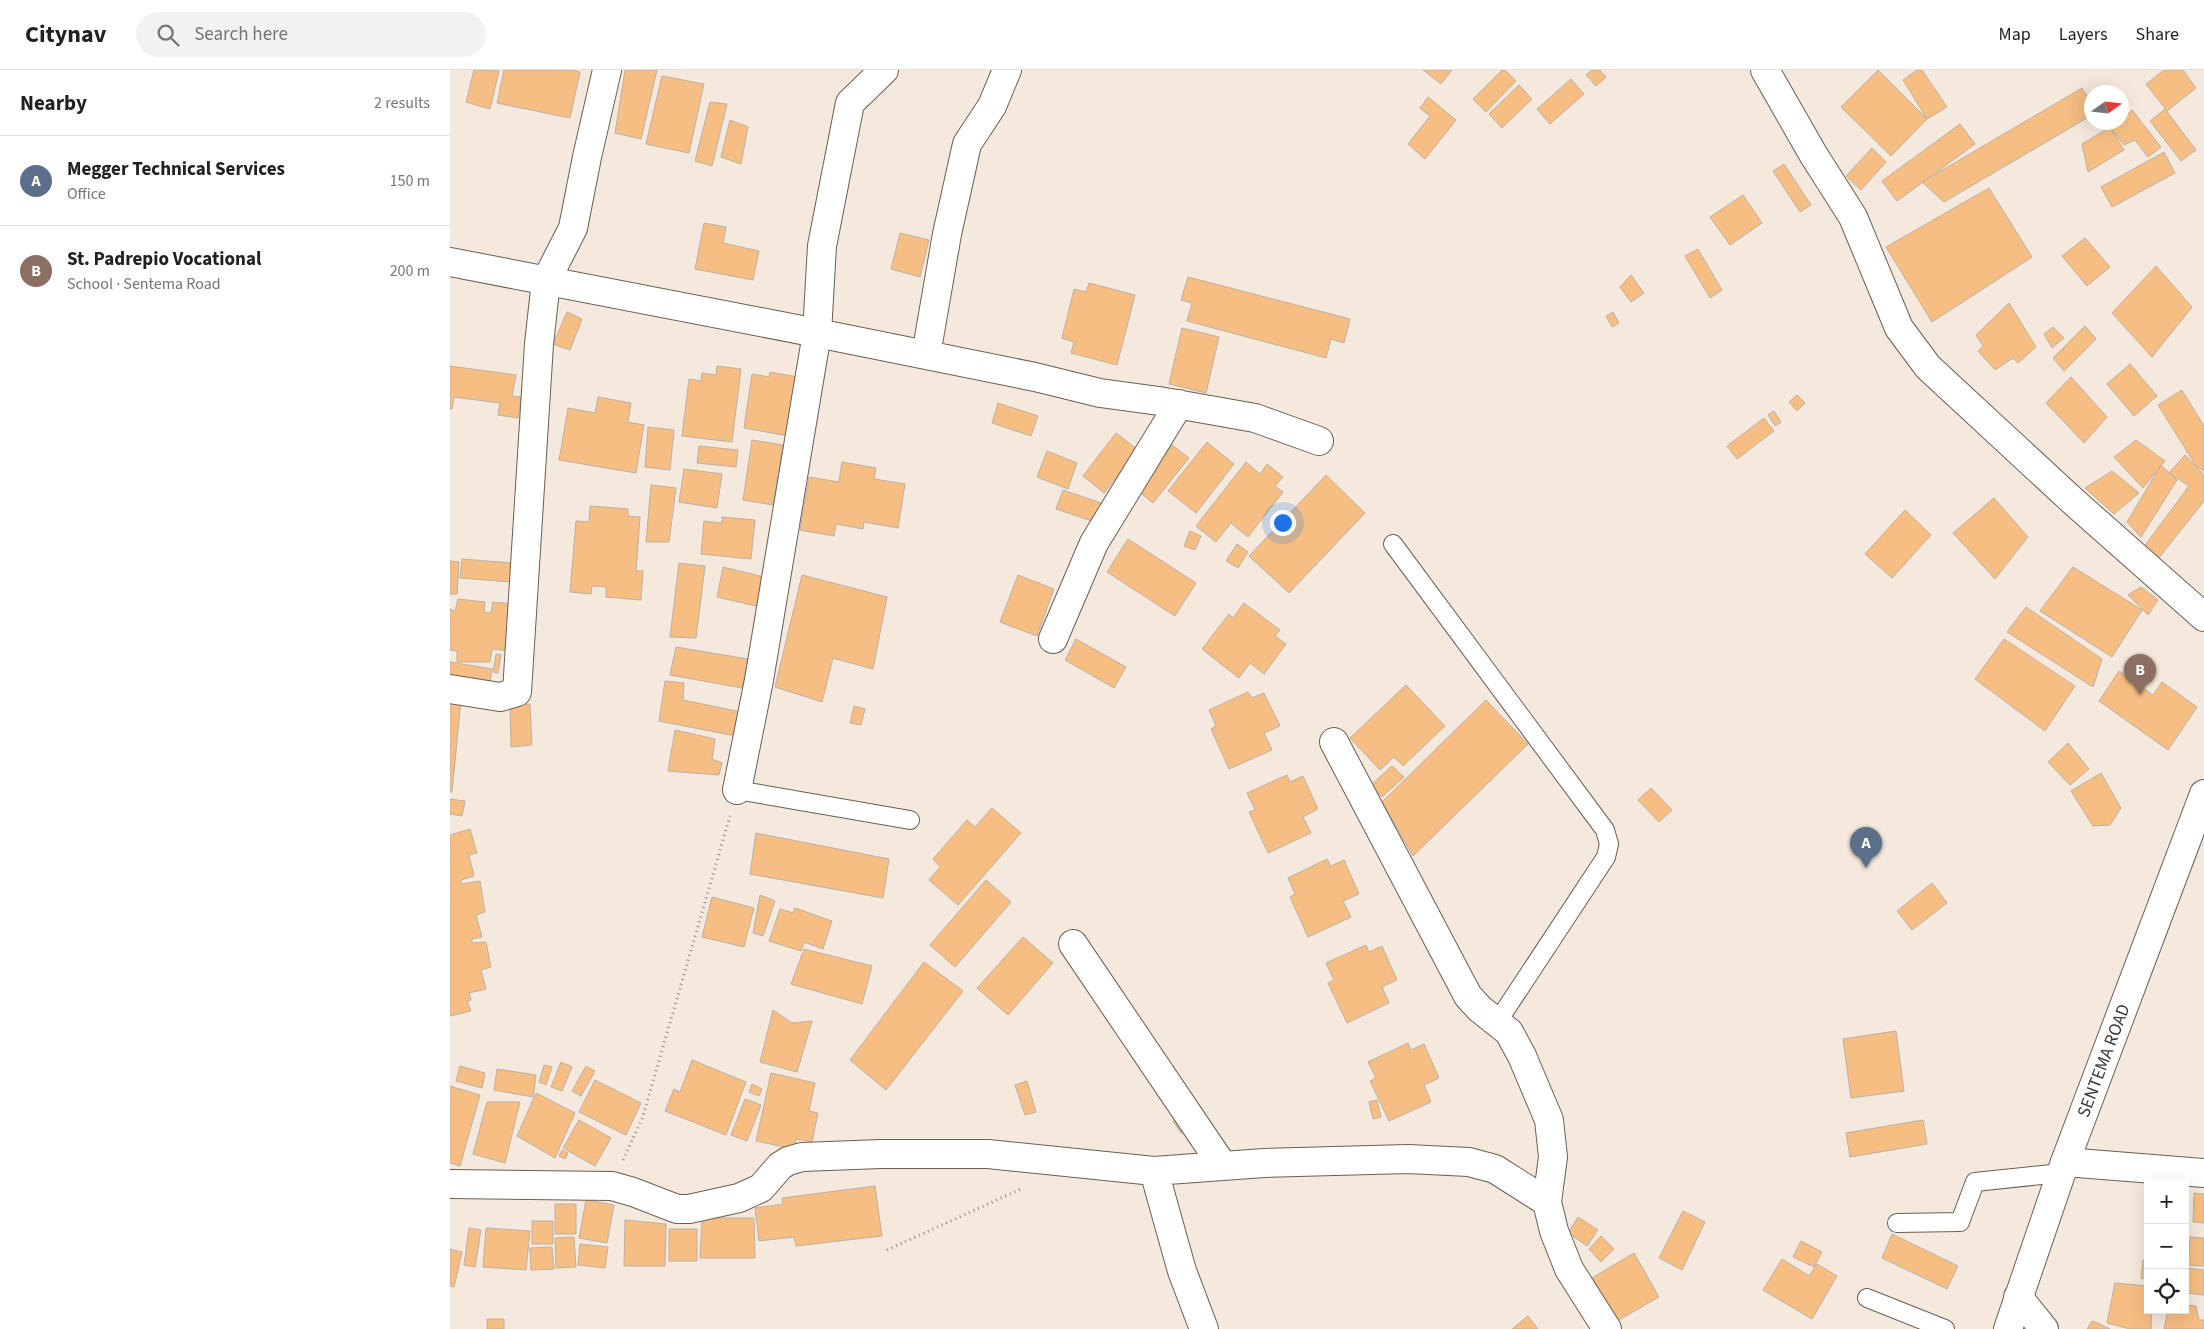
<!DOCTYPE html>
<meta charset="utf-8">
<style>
body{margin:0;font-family:"Source Sans 3",sans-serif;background:#f2f2f2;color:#202124}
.controls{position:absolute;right:15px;bottom:15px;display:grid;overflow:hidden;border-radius:0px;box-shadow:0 5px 20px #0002}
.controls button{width:45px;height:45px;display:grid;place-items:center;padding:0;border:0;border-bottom:1px solid #e0e0e0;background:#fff;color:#202124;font:25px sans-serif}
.compass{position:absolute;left:1634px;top:15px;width:45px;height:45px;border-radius:50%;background:#fff;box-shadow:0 5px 20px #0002;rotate:76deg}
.you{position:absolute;left:832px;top:452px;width:18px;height:18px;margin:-12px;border:4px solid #fff;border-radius:50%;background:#1a73e8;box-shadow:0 0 0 8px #1a73e833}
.badge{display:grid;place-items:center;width:32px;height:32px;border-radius:50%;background:#6469e2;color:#fff;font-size:16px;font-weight:700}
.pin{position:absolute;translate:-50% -41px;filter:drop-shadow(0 1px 2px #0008)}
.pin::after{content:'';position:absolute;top:26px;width:18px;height:15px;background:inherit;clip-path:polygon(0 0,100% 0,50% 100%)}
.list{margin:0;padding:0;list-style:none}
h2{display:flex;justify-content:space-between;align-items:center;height:65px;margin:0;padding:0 20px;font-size:21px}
h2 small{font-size:16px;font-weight:400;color:#757577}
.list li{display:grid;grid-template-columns:32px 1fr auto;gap:15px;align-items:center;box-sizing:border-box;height:90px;padding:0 20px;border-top:1px solid #e0e0e0}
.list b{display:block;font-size:19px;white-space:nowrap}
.list p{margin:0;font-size:16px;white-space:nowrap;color:#757577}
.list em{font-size:16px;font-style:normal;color:#757577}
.icon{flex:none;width:28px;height:28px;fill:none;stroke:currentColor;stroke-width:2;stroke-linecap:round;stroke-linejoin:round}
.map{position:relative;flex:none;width:1754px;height:1259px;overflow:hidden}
header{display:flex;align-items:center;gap:30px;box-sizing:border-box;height:70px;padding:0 25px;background:#fff;border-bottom:1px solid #e0e0e0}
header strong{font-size:24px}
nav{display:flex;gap:28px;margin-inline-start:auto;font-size:18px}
.search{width:350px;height:45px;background:#f2f2f2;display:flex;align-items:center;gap:12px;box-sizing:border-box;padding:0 18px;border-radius:28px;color:#757577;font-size:19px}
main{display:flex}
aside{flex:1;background:#fff}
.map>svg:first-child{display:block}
.building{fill:#f6be82;stroke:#bcb0a4}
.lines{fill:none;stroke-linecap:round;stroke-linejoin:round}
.service-casing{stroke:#695f54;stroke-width:20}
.minor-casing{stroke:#695f54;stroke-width:30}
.secondary-casing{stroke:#695f54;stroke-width:30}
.path{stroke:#928981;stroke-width:3;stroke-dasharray:1 4;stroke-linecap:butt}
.service{stroke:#fff;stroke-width:18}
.minor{stroke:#fff;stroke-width:28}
.secondary{stroke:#fff;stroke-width:28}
.labels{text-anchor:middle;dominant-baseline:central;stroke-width:5;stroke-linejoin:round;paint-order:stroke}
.street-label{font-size:18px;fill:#3b3631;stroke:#f5e8dc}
</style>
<header>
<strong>Citynav</strong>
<div class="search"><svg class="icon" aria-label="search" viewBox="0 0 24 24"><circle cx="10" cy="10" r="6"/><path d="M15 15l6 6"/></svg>Search here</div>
<nav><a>Map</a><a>Layers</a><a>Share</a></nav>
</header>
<main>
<aside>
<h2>Nearby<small>2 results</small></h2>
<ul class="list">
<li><span class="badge" style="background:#5c6f8a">A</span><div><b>Megger Technical Services</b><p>Office</p></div><em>150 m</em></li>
<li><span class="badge" style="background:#8d6e63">B</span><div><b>St. Padrepio Vocational</b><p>School · Sentema Road</p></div><em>200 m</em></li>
</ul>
</aside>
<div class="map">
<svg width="1754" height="1259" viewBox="0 0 1754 1259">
<rect width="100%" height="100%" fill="#f5e8dc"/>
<path class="building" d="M24 0 49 1 40 39 16 32Z
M54 0H121L130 2 120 48 47 33Z
M175 0H207L191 69 165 63Z
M973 0H1002L991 14Z
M1052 0H1055L1066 11 1036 42 1023 29Z
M1142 0H1150L1156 7 1146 16 1136 5Z
M1428 0 1477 49 1441 86 1391 37Z
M1467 0H1472L1497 37 1477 49 1453 10Z
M1714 0H1733L1746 18 1717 41 1696 14Z
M212 6 254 14 239 83 196 74Z
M1121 9 1134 24 1100 54 1087 39Z
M1069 15 1082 29 1052 58 1039 44Z
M1632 18 1642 34V45L1494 132 1472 112Z
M978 27 1006 50 975 89 958 74 980 46 970 38Z
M260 32 277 34 262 96 245 91Z
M1715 39 1746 80 1731 91 1700 51Z
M1682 40 1711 77 1698 87 1685 70 1674 75 1660 57 1667 52H1672V49Z
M280 50 298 57 291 94 271 87Z
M1510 54 1525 74 1447 131 1432 111Z
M1660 57 1674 80 1638 102 1632 74Z
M1422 78 1436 92 1411 120 1396 106Z
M1714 82 1725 103 1662 137 1651 117Z
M1334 94 1361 135 1350 142 1323 101Z
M1539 118 1582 187 1482 252 1436 177Z
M1293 125 1312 153 1280 175 1260 147Z
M254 153 276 157 273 173 309 181 303 210 245 199Z
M450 163 479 170 470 207 441 199Z
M1635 168 1660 197 1637 216 1612 186Z
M1248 179 1272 220 1260 228 1235 186Z
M1706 196 1742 237 1702 287 1662 243Z
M1181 205 1194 223 1181 232 1170 217Z
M738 207 900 249 894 273 881 269 876 288 737 251 742 233 731 230Z
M639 213 685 225 667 295 621 283 624 272 612 268 624 219 636 222Z
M1559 233 1586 277 1568 293 1563 288 1545 300 1528 281 1533 276 1526 265Z
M117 242 132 249 120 280 103 274Z
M1163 242 1169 253 1162 257 1156 246Z
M1635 256 1646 269 1614 301 1603 288Z
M1603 257 1614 268 1602 278 1594 264Z
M732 258 769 267 756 323 719 314Z
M1680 294 1707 326 1684 346 1657 314Z
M0 296 66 305 62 326 71 327 68 348 48 345 50 333 4 327 2 339H0Z
M267 296 291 299 282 372 232 366 239 309 251 311 252 303 266 305Z
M320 302 348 307 338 366 294 358 302 304 319 307Z
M1621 307 1657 347 1634 373 1596 333Z
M1732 320 1754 356V401L1746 396 1708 335Z
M1347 325 1355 333 1347 341 1339 332Z
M148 327 181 333 178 352 194 355 186 403 109 390 118 338 145 343Z
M548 333 588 346 581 366 542 353Z
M1324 341 1331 352 1325 356 1318 345Z
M1314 348 1324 361 1287 389 1277 376Z
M198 357 224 360 220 400 195 397Z
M666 363 688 380 654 423 633 406Z
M302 370 333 375 323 435 293 430Z
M1686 370 1715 391 1693 418 1664 387Z
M757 372 784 394 746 443 718 421Z
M722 375 739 388 703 433 687 420Z
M249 376 288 380 286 397 247 393Z
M597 381 627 393 618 419 587 407Z
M1735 385 1754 405V431L1705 493 1693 478 1739 416 1719 403Z
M392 392 426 398 424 409 455 414 448 458 414 452 413 459 386 454 384 466 350 460 359 407 389 412Z
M796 392 810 404 817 394 833 407 825 416 833 422 798 467 781 453 766 472 746 456Z
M1711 395 1727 410 1691 467 1677 452Z
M234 399 272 404 267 438 229 432Z
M1662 401 1689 423 1664 444 1635 418Z
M876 405 915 443 839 523 799 486Z
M201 415 226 418 219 472H196Z
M613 420 651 433 645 452 606 439Z
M1544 428 1578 467 1545 509 1503 463Z
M140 436 178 439V446L190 447 186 501H193L191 530 156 527V517L142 516 141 524 120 522 126 451 139 452Z
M1455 440 1481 465 1442 508 1415 484Z
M272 447 305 450 301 489 251 484 254 451 272 453Z
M740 461 751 466 745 480 734 476Z
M678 469 746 513 725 546 657 502Z
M787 474 798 482 788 498 776 491Z
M12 489 62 493 61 512 10 508Z
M0 491 9 492 7 524H0Z
M229 493 255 496 246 568 220 567Z
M273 497 314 507 306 536 267 527Z
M1623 497 1692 540 1662 587 1590 541Z
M352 505 437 527 423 599 383 588 372 632 325 617Z
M568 505 604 519 587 566 550 552Z
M1691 517 1708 530 1698 545 1678 525Z
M8 529 35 532 34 542 41 543 43 532 65 534 61 581 42 579 40 592H7V581L0 580V539L5 541Z
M794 533 830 560 825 566 836 574 814 604 800 593 789 608 752 579 779 544 783 548Z
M1576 537 1652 589 1643 617 1557 562Z
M626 569 676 597 664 618 615 590Z
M1554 569 1625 616 1595 661 1525 609Z
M226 577 298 589 292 618 220 605Z
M46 584 51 585 48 603 43 602Z
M0 592 42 599 39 620 0 613Z
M1669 601 1703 625 1712 612 1747 637 1718 680 1649 631Z
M215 611 234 613 233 630 291 642 286 666 209 651Z
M956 615 995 656 953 696 944 687 930 700 900 668Z
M798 622 802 628 814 623 830 656 814 663 822 680 779 699 761 659 766 656 759 640Z
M0 630 11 631 2 722H0Z
M1036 630 1078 674 963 786 932 732Z
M80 634 82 675 61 677 60 635Z
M404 636 415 639 411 655 400 653Z
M225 660 265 669 262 689 272 693 269 705 218 701Z
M1618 673 1639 699 1620 715 1598 692Z
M942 696 954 707 932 727 921 715Z
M1651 703 1671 738 1660 755 1643 756 1621 721Z
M837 705 840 712 853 706 868 739 853 747 861 763 818 783 799 742 805 740 797 723Z
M1201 718 1222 740 1209 752 1188 730Z
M0 729 15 731 12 746 0 744Z
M542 738 571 763 508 835 479 810 490 797 483 789 517 750 525 757Z
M20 759 27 783 19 785 24 806 11 810V814L30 811 35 842 26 845 32 867 22 869V873L36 872 41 897 31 900 36 919 19 923 21 930 17 931 21 941 0 946V765Z
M306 763 439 789 433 828 300 804Z
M877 789 881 796 894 790 909 824 893 831 901 847 858 867 840 827 845 824 838 808Z
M536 810 561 832 505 897 480 875Z
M1482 813 1497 833 1462 860 1447 841Z
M310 825 325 831 313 866 303 863Z
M262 827 304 838 294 877 252 867Z
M345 838 382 851 373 879 354 872 351 881 319 871 330 839 343 843Z
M573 867 603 893 558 945 527 918Z
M916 875 919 882 932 876 947 910 932 917 939 933 897 953 878 913 884 910 876 893Z
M354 879 422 896 412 934 341 914Z
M474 892 513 921 436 1020 400 990Z
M323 940 342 953 362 951 347 1002 310 992Z
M1446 961 1454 1021 1401 1028 1393 969Z
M958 973 961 980 974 974 989 1008 974 1015 981 1032 939 1051 920 1011 926 1008 918 992Z
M242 990 296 1012 276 1065 215 1041 224 1019 230 1022Z
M111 992 122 997 112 1021 101 1017Z
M94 995 102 997 96 1015 89 1012Z
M10 996 35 1003 32 1018 6 1011Z
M136 996 145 1001 131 1026 122 1021Z
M47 999 86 1005 83 1027 44 1020Z
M321 1003 365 1013 359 1041 368 1043 362 1072 346 1069 344 1079 306 1071Z
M145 1010 191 1033 176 1065 129 1042Z
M577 1011 586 1042 575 1045 565 1015Z
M302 1014 312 1019 309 1026 299 1022Z
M0 1016 30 1025 10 1096 0 1093Z
M86 1023 125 1043 105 1088 67 1066Z
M295 1029 311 1035 297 1071 281 1065Z
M927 1030 931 1047 923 1049 919 1032Z
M37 1032H70L55 1093 23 1084Z
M731 1045 739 1057 731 1063 723 1051Z
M129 1050 161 1068 145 1096 113 1078Z
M1473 1050 1477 1074 1400 1087 1396 1063Z
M112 1080 118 1083 115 1089 109 1086Z
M425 1116 432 1166 346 1176 344 1167 309 1171 305 1138 333 1134 332 1128Z
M1744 1123 1754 1124V1153L1743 1152Z
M136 1130 164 1135 157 1173 129 1168Z
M105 1134H126V1164H105Z
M1233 1141 1255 1152 1232 1200 1209 1188Z
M1128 1147 1148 1160 1137 1176 1118 1163Z
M252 1148H304L305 1188H250Z
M175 1150 216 1154 215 1196H174Z
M82 1151H103V1174H82Z
M19 1158 31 1160 25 1197 14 1195Z
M36 1158 80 1161 76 1200 33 1197Z
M219 1159H247V1191H219Z
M1442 1164 1508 1196 1497 1219 1432 1188Z
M1151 1166 1164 1179 1151 1192 1139 1179Z
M124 1167 126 1197 106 1198 105 1168Z
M1740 1167 1754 1168V1196L1738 1195Z
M1351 1171 1372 1182 1364 1197 1343 1187Z
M130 1174 158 1177 155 1198 128 1195Z
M102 1177 104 1199 81 1200 80 1178Z
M0 1179 12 1182 4 1217 0 1216Z
M1184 1183 1209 1227 1167 1251 1142 1208Z
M1332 1189 1359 1206 1367 1194 1387 1206 1362 1249 1313 1220Z
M1693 1190H1698V1209L1691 1208Z
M1735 1198 1754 1200V1225L1735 1223Z
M1665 1213 1698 1216V1240H1702L1701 1259H1680L1657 1253Z
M1735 1235 1746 1236 1749 1250H1754V1259H1714L1718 1240H1735Z
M1078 1246 1088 1259H1062Z
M37 1249H54V1259H37Z
M1642 1251 1650 1254 1660 1259H1637Z"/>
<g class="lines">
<g class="service-casing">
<path id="service" d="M943 474 1155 760 1159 774 1156 787 1048 951
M287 720 460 750
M1447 1153 1510 1152 1525 1112 1611 1103
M1417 1228 1495 1259"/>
</g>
<g class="minor-casing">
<path id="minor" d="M434 0 400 33 372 176 367 263 585 307 650 323 709 331 805 348 869 371
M1315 0 1363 84 1403 147 1449 258 1478 297 1625 433 1754 547
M0 192 367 263 309 610 287 720
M476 285 497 164 517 74 542 36 557 0
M603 569 644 473 729 334
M0 619 50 627 67 622 89 274 96 211 123 158 137 87 157 0
M884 672 1018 926 1030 939 1059 962 1072 986 1099 1050 1103 1087 1097 1132 1104 1161 1119 1199 1157 1259
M623 874 773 1096
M1615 1092 1754 1103
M704 1101 732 1201 754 1259
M0 1114 162 1116 183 1122 227 1139H239L289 1128 311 1118 330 1096 338 1091 352 1087 431 1084H538L704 1101 814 1093 958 1089 1019 1092 1045 1099 1097 1132
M1568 1227 1594 1259"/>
</g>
<g class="secondary-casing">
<g id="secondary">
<path id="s1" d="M1558 1259 1615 1092 1754 724"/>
</g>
</g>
<path class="path" d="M173 1090 192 1049 280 746
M437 1180 573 1118"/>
<use href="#service" class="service"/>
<use href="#minor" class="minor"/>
<use href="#secondary" class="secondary"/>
</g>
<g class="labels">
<g class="street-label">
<text stroke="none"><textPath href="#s1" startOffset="285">SENTEMA ROAD</textPath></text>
</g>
</g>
</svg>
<div class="controls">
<button>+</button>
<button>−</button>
<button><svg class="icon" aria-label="locate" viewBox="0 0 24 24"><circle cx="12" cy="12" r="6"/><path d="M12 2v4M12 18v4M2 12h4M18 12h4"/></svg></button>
</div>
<svg class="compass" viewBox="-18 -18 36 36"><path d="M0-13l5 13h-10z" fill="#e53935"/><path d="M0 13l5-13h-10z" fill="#757577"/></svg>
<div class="you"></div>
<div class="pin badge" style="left:1416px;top:798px;background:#5c6f8a">A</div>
<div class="pin badge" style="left:1690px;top:625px;background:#8d6e63">B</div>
</div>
</main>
